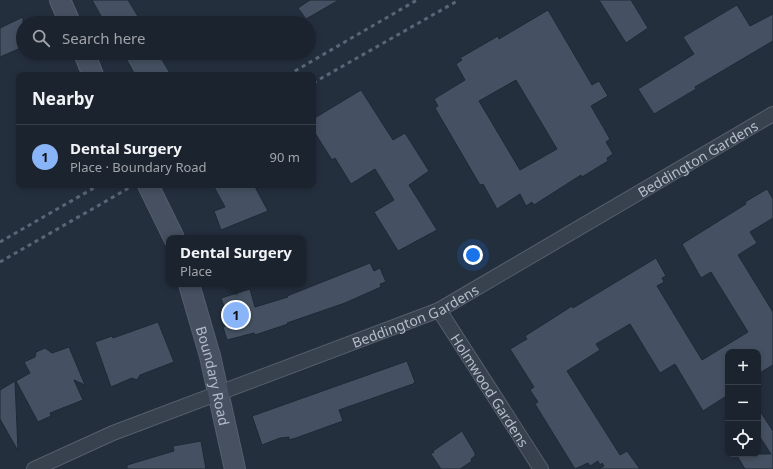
<!DOCTYPE html>
<meta charset="utf-8">
<style>
body{margin:0;font-family:"Noto Sans",sans-serif;background:#242b36;color:#f1f3f6}
.controls{position:absolute;right:12px;bottom:12px;display:grid;overflow:hidden;border-radius:8px;box-shadow:0 2px 6px #0003}
.controls button{width:36px;height:36px;display:grid;place-items:center;padding:0;border:0;border-bottom:1px solid #39404a;background:#1b232e;color:#f1f3f6;font:20px sans-serif}
.you{position:absolute;left:473px;top:255px;width:14px;height:14px;margin:-10px;border:3px solid #fff;border-radius:50%;background:#1a73e8;box-shadow:0 0 0 6px #1a73e833}
.badge{display:grid;place-items:center;width:26px;height:26px;border-radius:50%;background:#8ab4f8;color:#111;font-size:13px;font-weight:700}
.pin{position:absolute;translate:-50% -50%;border:2px solid #fff;box-shadow:0 1px 4px #0006}
.popup{position:absolute;left:166px;top:235px;width:140px;height:52px;box-sizing:border-box;display:grid;place-content:center;border-radius:8px;background:#1b232e;filter:drop-shadow(0 1px 3px #0005);font-size:13px;white-space:nowrap;color:#a0a4aa}
.popup b{font-size:15px;color:#f1f3f6}
.popup::after{content:'';position:absolute;left:50%;top:100%;margin-left:-8px;border:8px solid transparent;border-top-color:#1b232e}
.list{margin:0;padding:0;list-style:none}
h2{display:flex;justify-content:space-between;align-items:center;height:52px;margin:0;padding:0 16px;font-size:17px}
h2 small{font-size:13px;font-weight:400;color:#a0a4aa}
.list li{display:grid;grid-template-columns:26px 1fr auto;gap:12px;align-items:center;box-sizing:border-box;height:64px;padding:0 16px;border-top:1px solid #39404a}
.list b{display:block;font-size:15px;white-space:nowrap}
.list p{margin:0;font-size:13px;white-space:nowrap;color:#a0a4aa}
.list em{font-size:13px;font-style:normal;color:#a0a4aa}
.icon{flex:none;width:22px;height:22px;fill:none;stroke:currentColor;stroke-width:2;stroke-linecap:round;stroke-linejoin:round}
.map{position:relative;flex:none;width:773px;height:469px;overflow:hidden}
.search{position:absolute;background:#1b232e;box-shadow:0 2px 6px #0003;left:16px;top:16px;width:300px;height:44px;display:flex;align-items:center;gap:10px;box-sizing:border-box;padding:0 14px;border-radius:22px;color:#a0a4aa;font-size:15px}
.panel{position:absolute;background:#1b232e;box-shadow:0 2px 6px #0003;left:16px;top:72px;width:300px;height:116px;border-radius:8px}
.map>svg:first-child{display:block}
.building{fill:#455162;stroke:#1f2835;fill-rule:evenodd}
.lines{fill:none;stroke-linecap:round;stroke-linejoin:round}
.street-casing{stroke:#565f6c;stroke-width:16}
.secondary-casing{stroke:#565f6c;stroke-width:22}
.street{stroke:#38414e;stroke-width:14}
.secondary{stroke:#465061;stroke-width:20}
.rail{stroke:#5a6575;stroke-width:3;stroke-dasharray:4 4;stroke-linecap:butt}
.labels{text-anchor:middle;dominant-baseline:central;stroke-width:3;stroke-linejoin:round;paint-order:stroke}
.street-label{font-size:14px;fill:#b4bcc9;stroke:#1d2633}
</style>
<div class="map">
<svg width="773" height="469" viewBox="0 0 773 469">
<rect width="100%" height="100%" fill="#242f3e"/>
<path class="building" d="M92 0H128L142 23H105Z
M310 0H339L306 19 298 8Z
M599 0H631L648 28 626 43Z
M737 5 750 26 773 14V41L695 87 696 89 654 114 638 89 694 54 683 37Z
M548 10 592 85 599 81 608 96 591 106 610 139 606 142 613 154 607 158 608 161 582 177 581 175 534 205 532 202 526 206 520 194 497 209 483 184 480 185 435 108 438 106 434 99 465 80 456 64 462 60 460 58 498 36 499 39ZM516 80 557 149 520 170 479 101Z
M23 17V47L0 57V28Z
M123 53H158L171 75H135Z
M361 90 393 140 405 133 429 171 409 185 437 230 398 251 374 212 394 200 375 169 351 184 335 158 332 160 313 130V119Z
M213 185H254L268 211 221 230 214 211 225 207Z
M767 189 773 199V218L750 232 757 243 738 255 773 312V365L758 374V352H728V395L703 411 675 364 660 373 630 324 596 344 600 350 567 371 620 455 627 451 640 469H599L604 466 602 463 600 465 598 461 590 466 588 463 575 469 535 404 538 402 530 390 534 387 510 349 527 339 525 336 572 306 573 308 656 258 666 276 662 278 664 282 657 286 702 360 748 332 711 272 701 278 682 244 746 204 745 202Z
M370 263 374 271 380 268 386 282 380 284 381 287 345 303 287 323 288 324 255 335 254 333 227 340 223 327 230 324 221 298 250 289 255 307 288 297 287 296Z
M158 322 174 362 140 375 137 380 132 378 111 387 95 342 112 336 113 338Z
M69 347 85 385 74 380 83 400 50 413 51 416 38 422 16 381 30 373 24 362 35 357 36 352 45 348 52 353Z
M407 361 415 382 413 384 339 410 343 421 296 438 289 440V437L280 438 262 445 252 416Z
M15 381 18 451 0 419V390Z
M758 408 773 431V469H745L736 454H771L758 434Z
M462 431 475 453V456L471 459 472 461 460 469H441L431 454 434 452 433 451Z
M201 441 206 469H127V465L174 451 173 446Z"/>
<g class="lines">
<g class="street-casing">
<g id="street">
<path id="s1" d="M439 310 541 469"/>
<path id="s2" d="M34 469 113 433 439 310 773 114"/>
</g>
</g>
<g class="secondary-casing">
<g id="secondary">
<path d="M60 0 70 23"/>
<path d="M84 53 93 75"/>
<path d="M148 185 174 238"/>
<path id="s3" d="M189 284 210 356 235 469"/>
</g>
</g>
<use href="#street" class="street"/>
<use href="#secondary" class="secondary"/>
<path class="rail" d="M288 75 417 0
M313 83 459 0
M0 242 99 185
M0 262 134 185"/>
</g>
<g class="labels">
<g class="street-label">
<text stroke="none"><textPath href="#s2" startOffset="735">Beddington Gardens</textPath></text>
<text stroke="none"><textPath href="#s2" startOffset="411">Beddington Gardens</textPath></text>
<text stroke="none"><textPath href="#s3" startOffset="95">Boundary Road</textPath></text>
<text stroke="none"><textPath href="#s1" startOffset="95">Holmwood Gardens</textPath></text>
</g>
</g>
</svg>
<div class="controls">
<button>+</button>
<button>−</button>
<button><svg class="icon" aria-label="locate" viewBox="0 0 24 24"><circle cx="12" cy="12" r="6"/><path d="M12 2v4M12 18v4M2 12h4M18 12h4"/></svg></button>
</div>
<div class="you"></div>
<div class="pin badge" style="left:236px;top:315px">1</div>
<div class="popup"><b>Dental Surgery</b>Place</div>
<div class="search"><svg class="icon" aria-label="search" viewBox="0 0 24 24"><circle cx="10" cy="10" r="6"/><path d="M15 15l6 6"/></svg>Search here</div>
<section class="panel">
<h2>Nearby<small></small></h2>
<ul class="list">
<li><span class="badge">1</span><div><b>Dental Surgery</b><p>Place · Boundary Road</p></div><em>90 m</em></li>
</ul>
</section>
</div>
